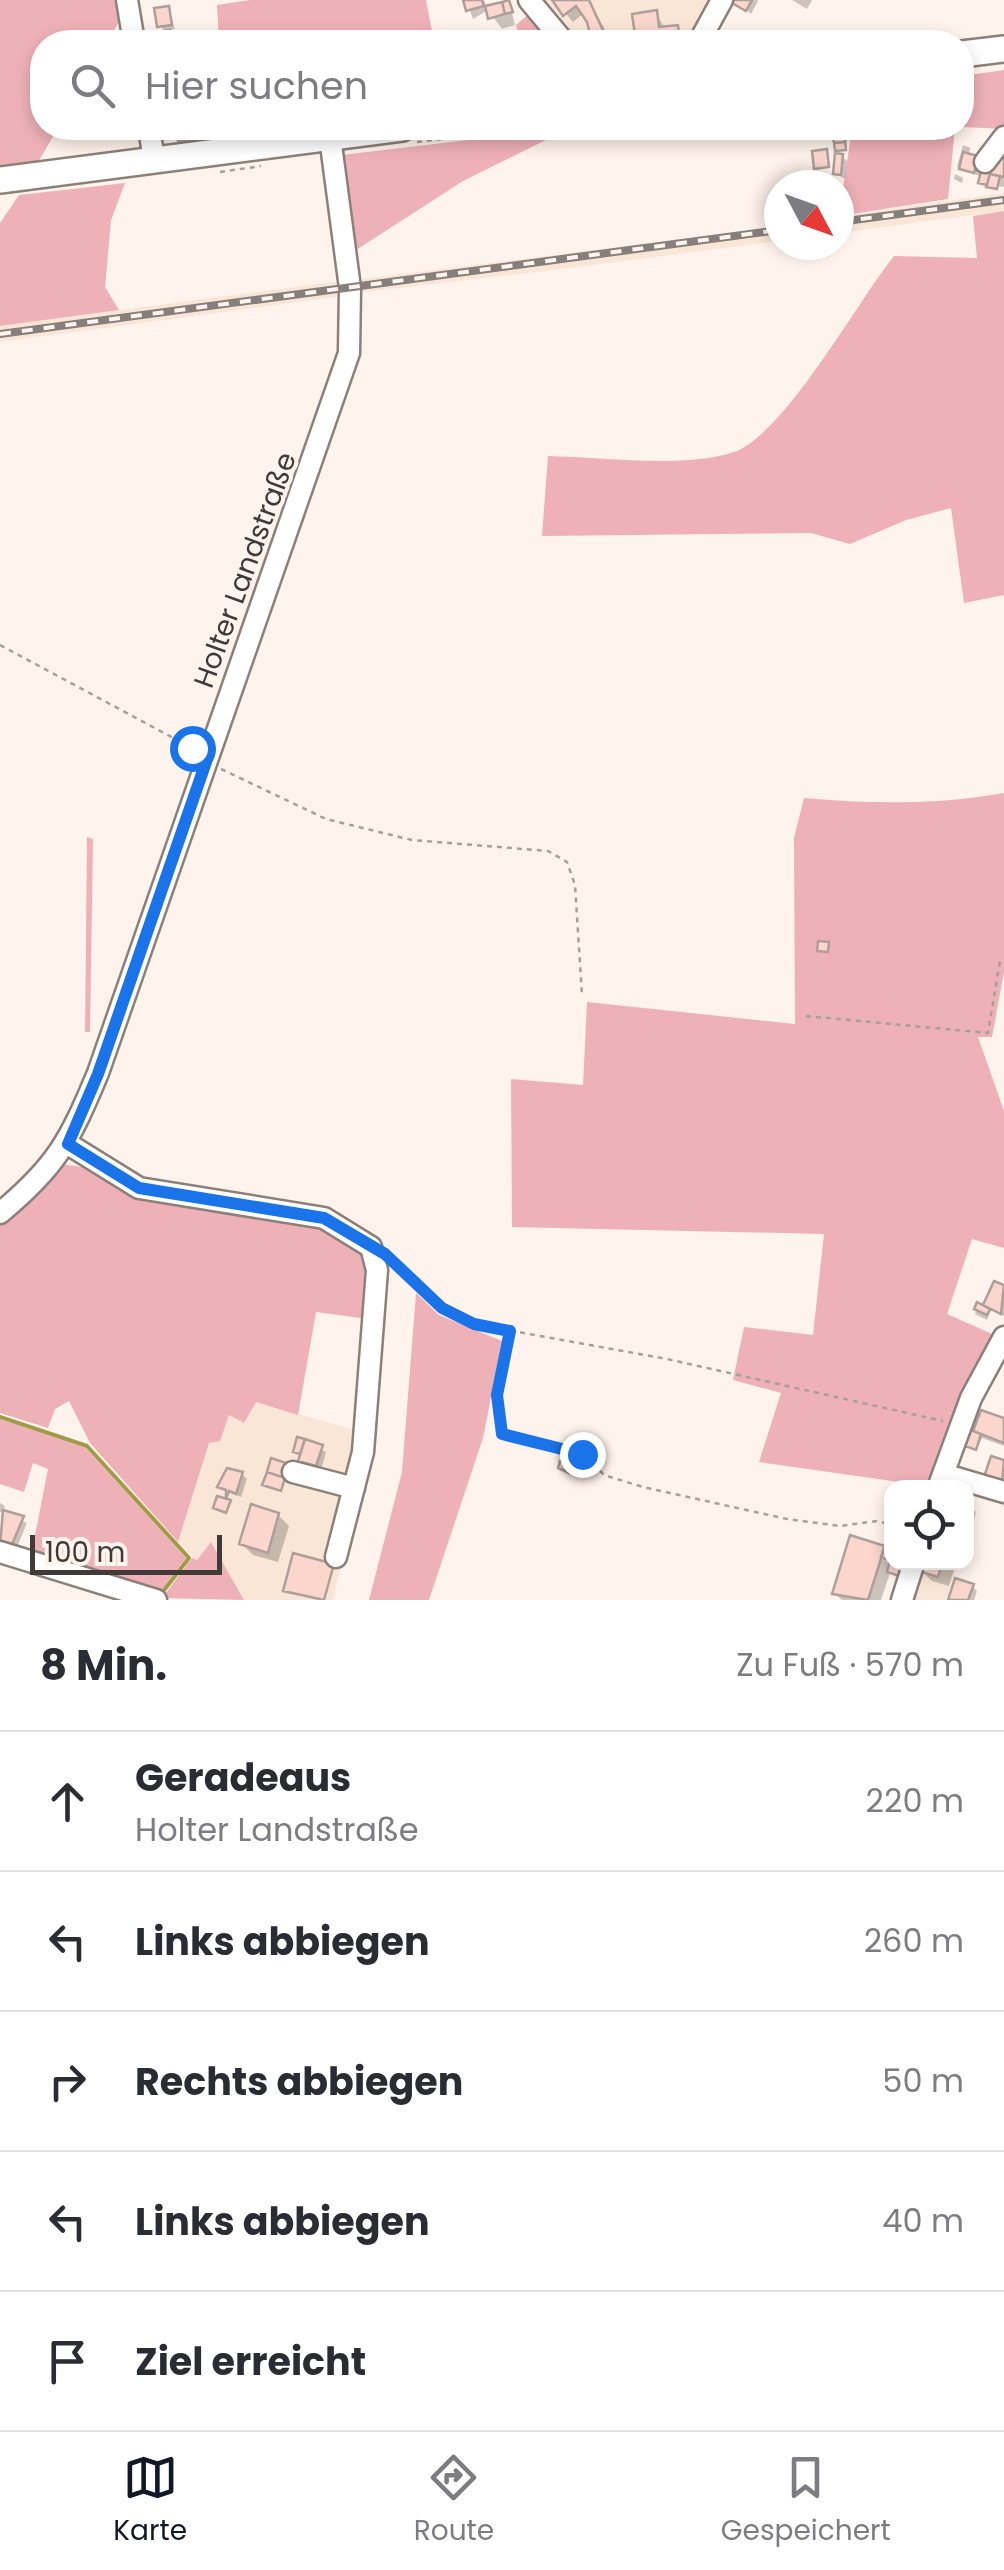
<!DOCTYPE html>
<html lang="de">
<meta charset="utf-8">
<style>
body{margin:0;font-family:Poppins,sans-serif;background:#f7f7f7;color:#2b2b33}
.controls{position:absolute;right:30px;bottom:30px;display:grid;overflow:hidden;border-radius:20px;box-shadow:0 5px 15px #0003}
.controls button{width:90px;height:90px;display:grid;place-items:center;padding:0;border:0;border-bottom:2px solid #e1e1e2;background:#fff;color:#2b2b33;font:50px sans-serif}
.compass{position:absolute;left:764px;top:170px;width:90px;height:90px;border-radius:50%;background:#fff;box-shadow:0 5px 15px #0003;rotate:131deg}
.scale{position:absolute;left:30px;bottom:25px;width:192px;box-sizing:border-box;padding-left:10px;border:5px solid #403b38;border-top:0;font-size:28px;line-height:35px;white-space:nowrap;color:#403b38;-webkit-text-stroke:8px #fff4ed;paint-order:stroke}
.stop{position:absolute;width:30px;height:30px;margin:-22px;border:8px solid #1a73e8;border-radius:50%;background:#fff}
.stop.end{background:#1a73e8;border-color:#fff;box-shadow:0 2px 10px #0008}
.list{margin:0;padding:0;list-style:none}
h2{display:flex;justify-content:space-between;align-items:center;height:130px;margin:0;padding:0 40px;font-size:42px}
h2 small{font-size:32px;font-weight:400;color:#7c7c81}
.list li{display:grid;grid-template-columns:65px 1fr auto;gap:30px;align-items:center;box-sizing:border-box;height:140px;padding:0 40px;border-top:2px solid #e1e1e2}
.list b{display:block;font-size:38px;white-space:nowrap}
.list p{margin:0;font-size:32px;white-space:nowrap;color:#7c7c81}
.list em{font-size:32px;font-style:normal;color:#7c7c81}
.icon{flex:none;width:55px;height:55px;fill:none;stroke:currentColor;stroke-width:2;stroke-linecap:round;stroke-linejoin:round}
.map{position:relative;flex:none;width:1004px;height:1600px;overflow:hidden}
.search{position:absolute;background:#fff;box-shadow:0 5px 15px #0003;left:30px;right:30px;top:30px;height:110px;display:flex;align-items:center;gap:25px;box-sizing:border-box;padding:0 35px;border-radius:40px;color:#7c7c81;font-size:38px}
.sheet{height:830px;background:#fff}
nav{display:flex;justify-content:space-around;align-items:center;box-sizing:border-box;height:140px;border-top:2px solid #e1e1e2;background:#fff;font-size:28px;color:#7c7c81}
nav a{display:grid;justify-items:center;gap:5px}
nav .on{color:#111827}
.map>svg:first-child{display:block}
.built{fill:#f9e6d7}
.green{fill:#eeb1b7}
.shadow{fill:#0003}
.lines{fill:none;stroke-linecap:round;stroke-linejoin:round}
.stream{stroke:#9f9b49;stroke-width:4}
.building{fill:#fad6cd;stroke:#ae9f9a;stroke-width:2.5}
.minor-casing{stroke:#8c8078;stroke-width:25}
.major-casing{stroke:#8c8078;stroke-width:30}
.path{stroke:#a79f9a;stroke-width:2.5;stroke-dasharray:5 5;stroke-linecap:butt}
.minor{stroke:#fff;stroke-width:20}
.major{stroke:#fff;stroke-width:25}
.rail-casing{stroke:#867f7b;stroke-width:8}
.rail{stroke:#fff4ed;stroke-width:4;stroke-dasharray:11;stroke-linecap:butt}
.route{stroke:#1a73e8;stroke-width:12}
.labels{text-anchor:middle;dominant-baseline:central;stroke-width:8;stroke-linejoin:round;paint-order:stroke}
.street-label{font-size:28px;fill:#403b38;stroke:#fff4ed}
</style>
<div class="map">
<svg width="1004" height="1600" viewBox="0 0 1004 1600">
<rect width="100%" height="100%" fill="#fff4ed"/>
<path class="built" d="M537 0H713L689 42H573Z
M1004 193V211L839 233V216Z
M779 227V241L570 268 357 293 354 280Z
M340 281 343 296 0 342V326Z
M256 1402 369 1434 367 1459 333 1600H244L211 1543 196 1561 178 1542 209 1443 229 1415Z
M915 1563H958L946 1600H902Z"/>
<path class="green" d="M0 0H116L120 20 107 42H42V128H58L37 164 0 169Z
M250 0H426L434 42H219L217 5Z
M530 13 555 42H520L516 25Z
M1004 70V129L962 127V76Z
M570 128 463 181 353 252 342 155Z
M852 128H955L948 199 839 216Z
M125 183 111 220 105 287 119 310 0 326V223L19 195Z
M1004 211V595L964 603 951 508 906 520 850 544 811 533 542 536 548 456C602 457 683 469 734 452 785 434 857 302 894 256L977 258 973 216Z
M1004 793V972L992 1037H978L1004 1111V1248L972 1239 947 1314 999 1337 934 1487 759 1462 781 1393 733 1380 744 1327 813 1335 824 1234 512 1227 511 1079 583 1085 587 1002 795 1024 794 838 804 798C872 804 936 805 1004 793Z
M87 837 93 839 90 1032H85Z
M62 1164 88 1168 129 1191 303 1216 365 1255 368 1319 316 1312 298 1415 256 1402 244 1423 229 1415 220 1441 209 1443 178 1542 90 1443 69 1401 55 1409 48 1428 0 1413V1224Z
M416 1293 439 1315 502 1341 483 1438 429 1600H369L402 1472Z
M0 1419 86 1448 186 1558 157 1596 31 1556 48 1469 33 1463 24 1492 0 1484Z
M211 1542 244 1600 162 1598 192 1558 197 1560Z"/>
<path class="shadow" d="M466 0H484L487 8 509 0 515 25 502 29 488 10 473 19Z
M554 0H589L609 37 618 42H594L584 13 573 22Z
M737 0H757L758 1 751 14Z
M792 0H812L807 9Z
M168 8 175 29 167 31 172 40 162 42 167 33 160 26Z
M656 13 665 29 677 28 686 42H638L635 16Z
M116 128H125V137H121Z
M179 128H203L205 142 185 144Z
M826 128H847V151L837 150 835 133Z
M963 145 971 148 967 156 980 169 992 175 1004 160V187L982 184V177L957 167Z
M842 156 847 161 845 179 835 173Z
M955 174 963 178 962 183 954 179Z
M995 1284 1004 1288V1316L991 1310 987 1320 975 1314 978 1306 984 1309Z
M1004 1421V1446L982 1438 977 1450 970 1447 972 1434Z
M299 1440 326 1452 321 1470 301 1460Z
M242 1474 247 1479 241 1497 220 1487Z
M966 1502 976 1512 966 1544Z
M0 1503 5 1506 3 1513 27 1523 15 1552 0 1548 4 1514 0 1512Z
M278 1515 289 1526 278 1562 253 1555 242 1544Z
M890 1537 892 1562H904L900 1576 890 1573 881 1600H842L834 1593 886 1549Z
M921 1562H956L949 1586 932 1581 921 1570Z
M332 1566 325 1600 287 1591Z
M972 1586 977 1591 974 1600H950Z"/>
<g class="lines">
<path class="stream" d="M410 136 479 128
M0 1417 87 1446 189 1558 161 1594"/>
</g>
<path class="building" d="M463 0H482L484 6 466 11Z
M509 0 513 12 505 14 502 2Z
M552 0H589L605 35 613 34 614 42H592L587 22 576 6 563 16Z
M734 0H752L746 11 732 3Z
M502 2 505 14 488 19 485 6Z
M169 6 172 25 157 27 154 8Z
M657 10 659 27 678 25 680 42H636L632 14Z
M170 30 172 39 158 41 156 32Z
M176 128H200L202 138 178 141Z
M843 128 845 142 834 143 831 128Z
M914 128H922L921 134 939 135V139L914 137Z
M922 128 940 129 939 135 921 134Z
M845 142 846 150 835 151 834 143Z
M827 149 829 167 814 169 812 151Z
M963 152 978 156 974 173 959 169Z
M835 153 843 154 841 175 833 174Z
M994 155 1004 157V177L990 174Z
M982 167 991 169 987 185 978 183Z
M990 174 1000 176 997 189 986 187Z
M818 941 829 942 828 952 817 951Z
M994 1281 1004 1285 1001 1314 983 1305Z
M977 1302 990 1309 987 1315 974 1309Z
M981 1410 1004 1418V1443L973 1431Z
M971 1430 981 1434 976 1450 965 1446Z
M297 1437 305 1439 300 1454 293 1452Z
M305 1439 323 1445 316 1466 298 1461Z
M991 1456 1004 1460 1002 1484 984 1477Z
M271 1458 289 1464 285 1478 267 1472Z
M560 1461 572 1464 569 1473 558 1468Z
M227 1468 243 1472 236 1494 229 1491 226 1499V1490L217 1487Z
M267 1472 285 1478 281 1491 262 1485Z
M217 1496 231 1500 226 1513 213 1508Z
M251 1504 279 1513 268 1553 239 1544Z
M3 1510 24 1516 10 1549 0 1546Z
M888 1534 892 1562H903L899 1576 887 1572 890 1560 881 1557Z
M850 1535 885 1546 868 1600 832 1594Z
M293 1553 334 1564 324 1600 283 1591Z
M921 1562H942L938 1577 918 1571Z
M955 1578 974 1584 968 1600H948Z"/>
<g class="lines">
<g class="minor-casing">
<path id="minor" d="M127 0 134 42
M529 0 564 42
M699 42 722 0
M149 128 154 160
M985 162 1004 137
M68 1144 139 1188 324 1218 371 1247 377 1270 363 1452 336 1557
M0 1213C57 1166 70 1140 98 1073L349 353 350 288 330 137
M293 1472 354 1488
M943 1474 1004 1492
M938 1488 971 1398 1004 1337
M0 1552 156 1600
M902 1600 914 1562"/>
</g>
<g class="major-casing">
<path id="major" d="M962 54 1004 49
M0 180 402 128"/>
</g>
<path class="path" d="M417 142 538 128
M220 172 261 166
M0 645 192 748
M221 769 326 819 412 840 548 851 567 862 575 885 582 995
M806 1016 988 1033 1000 961H1004
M393 1262 442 1309 474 1324 667 1359 943 1421
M510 1333C504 1361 480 1422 512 1439L582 1453 604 1475 643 1487 787 1519 840 1526 877 1521 892 1525"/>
<use href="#minor" class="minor"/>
<use href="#major" class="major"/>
<g class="rail-casing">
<path id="rail" d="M839 222 1004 200
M0 334 779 230"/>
</g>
<use href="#rail" class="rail"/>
</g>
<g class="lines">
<path class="route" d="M192 748 209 752 206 762 98 1074 68 1144 139 1188 324 1218 385 1254 442 1308 474 1324 510 1331 497 1395 502 1434 582 1454"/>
</g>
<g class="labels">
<g class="street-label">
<text transform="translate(245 570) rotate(-70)">Holter Landstraße</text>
</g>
</g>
</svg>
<div class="controls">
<button><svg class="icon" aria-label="locate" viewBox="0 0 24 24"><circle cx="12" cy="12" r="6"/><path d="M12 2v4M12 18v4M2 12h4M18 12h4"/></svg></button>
</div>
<svg class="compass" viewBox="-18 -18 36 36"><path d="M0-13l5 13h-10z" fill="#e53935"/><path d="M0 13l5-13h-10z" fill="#7c7c81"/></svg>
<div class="scale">100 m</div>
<div class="stop" style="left:192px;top:748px"></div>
<div class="stop end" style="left:582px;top:1454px"></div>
<div class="search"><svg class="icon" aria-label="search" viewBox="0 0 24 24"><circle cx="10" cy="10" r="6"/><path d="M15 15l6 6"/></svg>Hier suchen</div>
</div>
<section class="sheet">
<h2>8 Min.<small>Zu Fuß · 570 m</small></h2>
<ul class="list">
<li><svg class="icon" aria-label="ahead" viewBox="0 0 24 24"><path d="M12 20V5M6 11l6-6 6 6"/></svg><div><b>Geradeaus</b><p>Holter Landstraße</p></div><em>220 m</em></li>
<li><svg class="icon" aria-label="left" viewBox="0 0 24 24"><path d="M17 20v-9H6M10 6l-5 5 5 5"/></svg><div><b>Links abbiegen</b></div><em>260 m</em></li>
<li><svg class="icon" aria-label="right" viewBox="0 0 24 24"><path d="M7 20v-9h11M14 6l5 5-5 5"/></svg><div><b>Rechts abbiegen</b></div><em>50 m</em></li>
<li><svg class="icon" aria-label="left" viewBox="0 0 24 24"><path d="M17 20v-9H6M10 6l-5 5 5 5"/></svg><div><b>Links abbiegen</b></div><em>40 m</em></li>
<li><svg class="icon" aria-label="arrive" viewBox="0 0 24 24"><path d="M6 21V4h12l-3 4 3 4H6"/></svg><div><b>Ziel erreicht</b></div></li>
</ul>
</section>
<nav>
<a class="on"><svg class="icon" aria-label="map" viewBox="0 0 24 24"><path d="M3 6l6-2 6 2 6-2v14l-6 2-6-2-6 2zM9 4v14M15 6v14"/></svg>Karte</a>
<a><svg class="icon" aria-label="directions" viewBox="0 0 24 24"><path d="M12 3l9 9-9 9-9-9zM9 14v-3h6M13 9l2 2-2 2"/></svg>Route</a>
<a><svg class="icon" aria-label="saved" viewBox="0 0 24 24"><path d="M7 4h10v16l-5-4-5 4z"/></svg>Gespeichert</a>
</nav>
